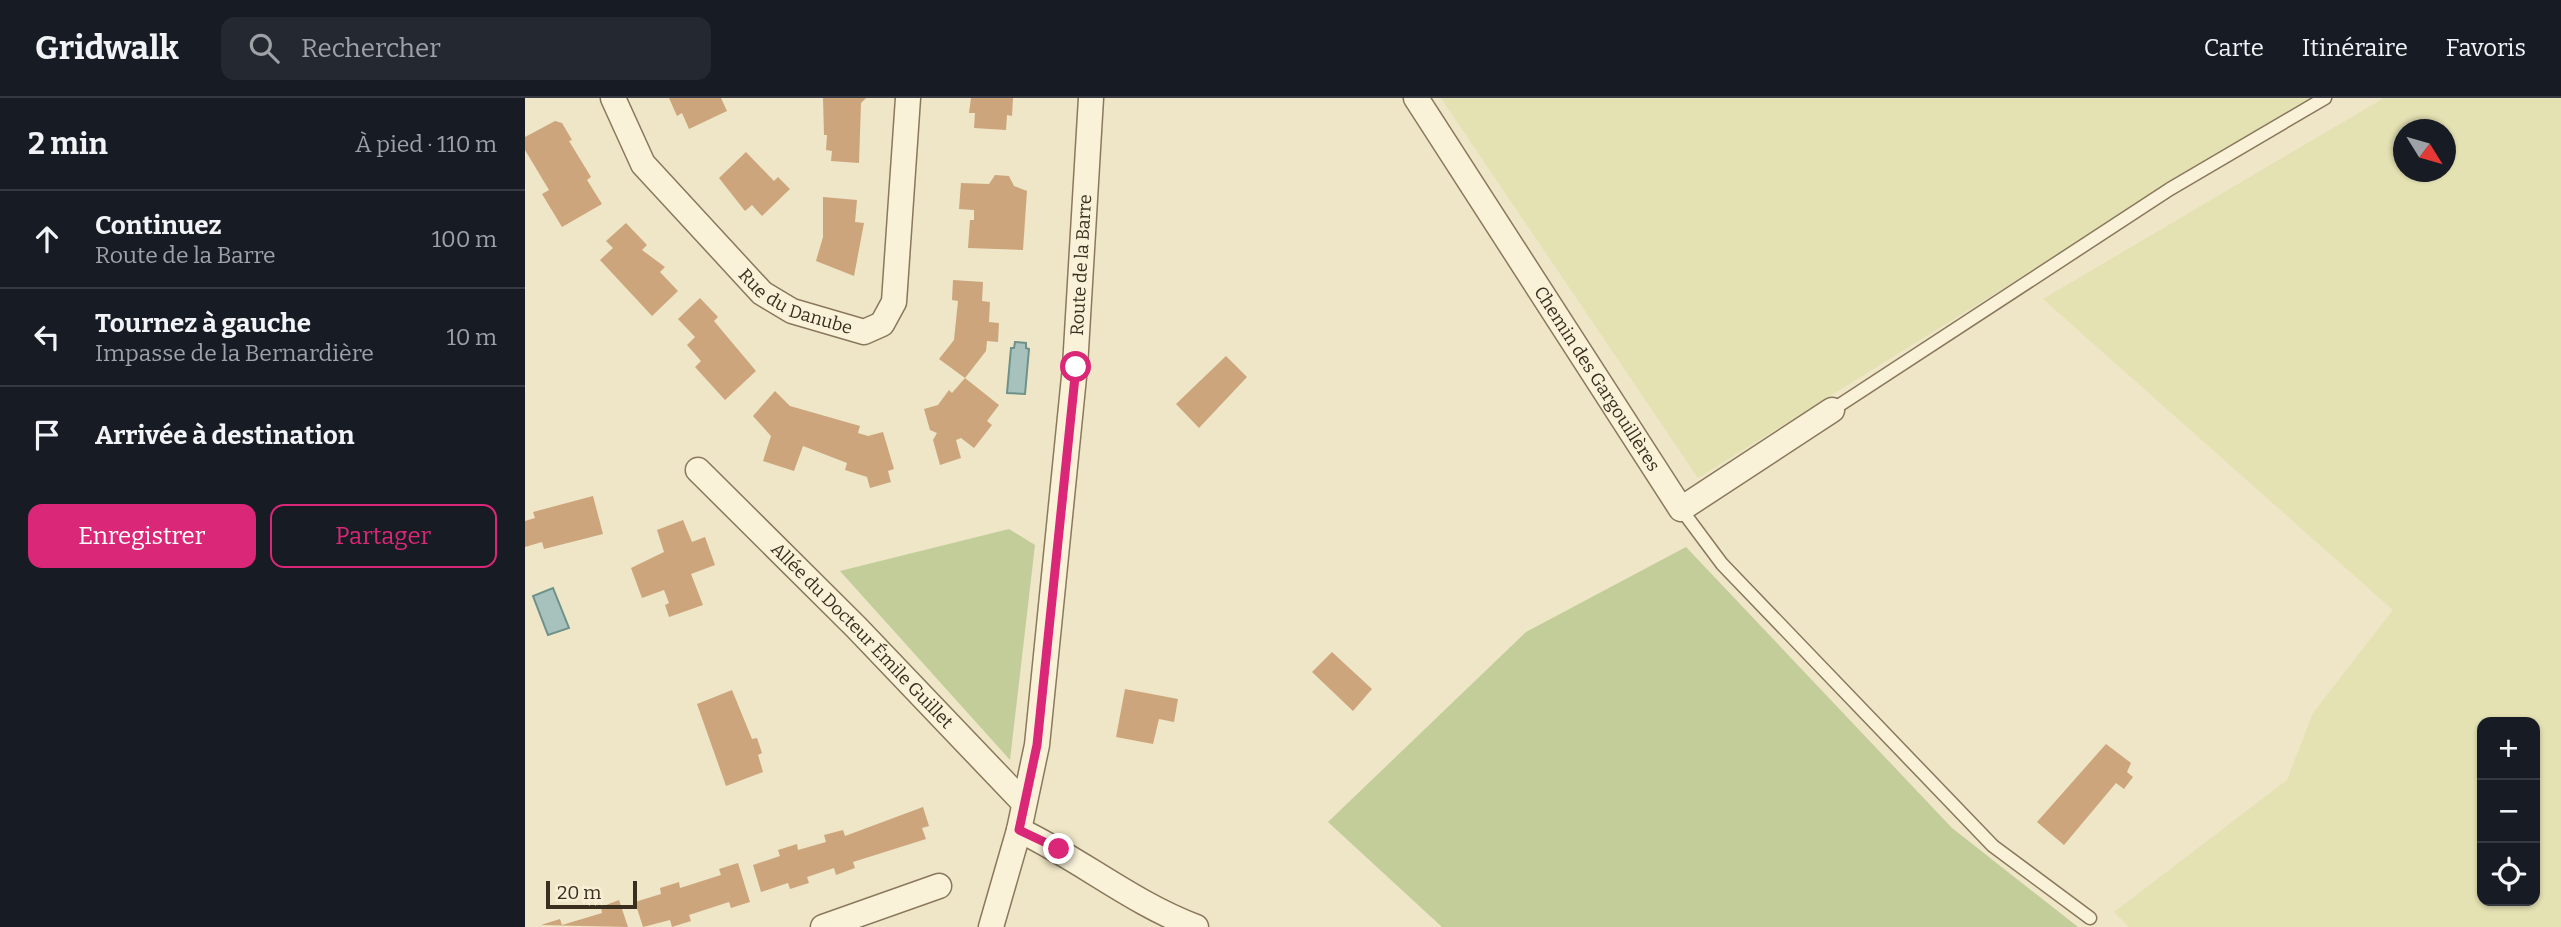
<!DOCTYPE html>
<html lang="fr">
<meta charset="utf-8">
<style>
body{margin:0;font-family:Bitter,serif;background:#242831;color:#f1f3f6}
.controls{position:absolute;right:21px;bottom:21px;display:grid;overflow:hidden;border-radius:14px;box-shadow:0 2px 5px #0004}
.controls button{width:63px;height:63px;display:grid;place-items:center;padding:0;border:0;border-bottom:2px solid #363941;background:#171b24;color:#f1f3f6;font:35px sans-serif}
.compass{position:absolute;left:1868px;top:21px;width:63px;height:63px;border-radius:50%;background:#171b24;box-shadow:0 2px 5px #0004;rotate:127deg}
.scale{position:absolute;left:21px;bottom:18px;width:91px;box-sizing:border-box;padding-left:7px;border:4px solid #3a2f1f;border-top:0;font-size:19px;line-height:24px;white-space:nowrap;color:#3a2f1f;-webkit-text-stroke:5px #f6efd6;paint-order:stroke}
.stop{position:absolute;width:21px;height:21px;margin:-16px;border:5px solid #db2777;border-radius:50%;background:#fff}
.stop.end{background:#db2777;border-color:#fff;box-shadow:0 2px 7px #0008}
.list{margin:0;padding:0;list-style:none}
h2{display:flex;justify-content:space-between;align-items:center;height:91px;margin:0;padding:0 28px;font-size:30px}
h2 small{font-size:23px;font-weight:400;color:#9ea1a6}
.list li{display:grid;grid-template-columns:46px 1fr auto;gap:21px;align-items:center;box-sizing:border-box;height:98px;padding:0 28px;border-top:2px solid #363941}
.list b{display:block;font-size:26px;white-space:nowrap}
.list p{margin:0;font-size:23px;white-space:nowrap;color:#9ea1a6}
.list em{font-size:23px;font-style:normal;color:#9ea1a6}
.actions{display:flex;gap:14px;padding:21px 28px}
.actions a{flex:1;padding:16px 0;border:2px solid #db2777;border-radius:14px;text-align:center;font-size:24px;color:#db2777}
.actions .main{background:#db2777;color:#fff}
.icon{flex:none;width:38px;height:38px;fill:none;stroke:currentColor;stroke-width:2;stroke-linecap:round;stroke-linejoin:round}
.map{position:relative;flex:none;width:2036px;height:829px;overflow:hidden}
header{display:flex;align-items:center;gap:42px;box-sizing:border-box;height:98px;padding:0 35px;background:#171b24;border-bottom:2px solid #363941}
header strong{font-size:33px}
nav{display:flex;gap:38px;margin-inline-start:auto;font-size:24px}
.search{width:490px;height:63px;background:#242831;display:flex;align-items:center;gap:18px;box-sizing:border-box;padding:0 24px;border-radius:14px;color:#9ea1a6;font-size:26px}
main{display:flex}
aside{flex:1;background:#171b24}
.map>svg:first-child{display:block}
.farmland{fill:#e4e1b3;fill-rule:evenodd}
.green{fill:#c2cd9a}
.water{fill:#a7c2bd;stroke:#6e918b;stroke-width:2}
.building{fill:#cca57c}
.lines{fill:none;stroke-linecap:round;stroke-linejoin:round}
.service-casing{stroke:#8a785c;stroke-width:15}
.minor-casing{stroke:#8a785c;stroke-width:27}
.service{stroke:#f9f2d9;stroke-width:12}
.minor{stroke:#f9f2d9;stroke-width:24}
.route{stroke:#db2777;stroke-width:9}
.labels{text-anchor:middle;dominant-baseline:central;stroke-width:5;stroke-linejoin:round;paint-order:stroke}
.street-label{font-size:18px;fill:#3a2f1f;stroke:#f6efd6}
</style>
<header>
<strong>Gridwalk</strong>
<div class="search"><svg class="icon" aria-label="search" viewBox="0 0 24 24"><circle cx="10" cy="10" r="6"/><path d="M15 15l6 6"/></svg>Rechercher</div>
<nav><a>Carte</a><a>Itinéraire</a><a>Favoris</a></nav>
</header>
<main>
<aside>
<h2>2 min<small>À pied · 110 m</small></h2>
<ul class="list">
<li><svg class="icon" aria-label="ahead" viewBox="0 0 24 24"><path d="M12 20V5M6 11l6-6 6 6"/></svg><div><b>Continuez</b><p>Route de la Barre</p></div><em>100 m</em></li>
<li><svg class="icon" aria-label="left" viewBox="0 0 24 24"><path d="M17 20v-9H6M10 6l-5 5 5 5"/></svg><div><b>Tournez à gauche</b><p>Impasse de la Bernardière</p></div><em>10 m</em></li>
<li><svg class="icon" aria-label="arrive" viewBox="0 0 24 24"><path d="M6 21V4h12l-3 4 3 4H6"/></svg><div><b>Arrivée à destination</b></div></li>
</ul>
<div class="actions"><a class="main">Enregistrer</a><a>Partager</a></div>
</aside>
<div class="map">
<svg width="2036" height="829" viewBox="0 0 2036 829">
<rect width="100%" height="100%" fill="#eee6c6"/>
<path class="farmland" d="M916 0H1785L1173 380Z
M1859 0H2036V829H1604L1589 814 1762 682 1788 615 1868 512 1518 201ZM1878 32H1920V74H1878ZM1957 624H2010V803H1957Z"/>
<path class="green" d="M484 431 510 447 485 662 315 473Z
M1161 449 1427 730 1553 829H917L803 724 1001 534Z"/>
<path class="water" d="M490 244 501 245V250L504 251 500 296 482 295 486 250H489Z
M28 490 44 530 23 537 8 498Z"/>
<path class="building" d="M144 0H196L202 13 164 31 157 15 152 18Z
M298 0H341L336 5 334 65 306 63 307 53 301 52 302 37H299Z
M446 0H488L487 18 482 17 481 32 449 30 450 15H444Z
M30 23 37 25 47 42 44 43 66 79 62 82 77 106 37 129 17 96 24 92 0 52V39Z
M221 54 249 83 253 79 265 91 237 118 227 107 220 113 194 80Z
M470 77 484 78 489 88 502 93 498 152 443 150 445 122H449V112L434 111 436 85 464 86Z
M298 99 332 102 330 124 339 125 329 178 291 163 298 139Z
M101 125 122 147 117 152 140 169 135 174 153 193 127 218 75 162 88 150 81 143Z
M428 182 458 184 457 203 465 204 464 224 474 225 473 244 462 243 461 253 440 280 414 261 429 242 433 203 427 202Z
M175 200 193 219 189 223 231 273 200 302 170 269 176 263 162 247 170 239 153 221Z
M701 258 722 279 674 330 651 306Z
M440 280 474 307 462 323 467 327 449 350 436 340 431 342 436 360 415 367 408 342 412 335 405 332 399 311 413 307 424 292 427 295Z
M250 293 265 308 335 328 333 335 343 338 358 334 369 371 363 373 366 384 345 390 342 379 320 372 322 365 278 348 269 373 238 363 246 338 228 318Z
M68 398 78 436 19 451 17 444 0 449V423L10 420 8 414Z
M158 422 167 444 180 439 190 467 166 476 178 507 144 519 140 507 144 505 139 492 117 500 106 470 139 454 132 432Z
M807 554 847 591 828 613 787 574Z
M600 591 653 601 649 624 634 621 628 646 591 639Z
M207 592 227 641 232 640 237 655 233 657 238 674 201 688 172 606Z
M1581 646 1606 665 1602 674 1608 679 1599 691 1591 685 1539 747 1512 724Z
M398 709 404 728 397 730 401 741 328 764 330 770 311 777 309 770 282 779 284 785 265 791 263 785 236 794 228 767 255 758 253 752 272 746 273 752 301 744 299 737 318 732 320 738Z
M213 765 225 804 206 810 204 804 164 817 166 823 147 829 145 822 118 829 110 804 136 796 135 790 154 784 155 790 196 777 194 771Z
M94 802 103 829 16 827 35 821 37 827 77 815 76 809Z"/>
<g class="lines">
<g class="service-casing">
<path id="service" d="M1307 312 1645 91 1800 0
M1156 411 1197 466 1468 748 1565 820"/>
</g>
<g class="minor-casing">
<g id="minor">
<path id="s1" d="M88 0 118 66 237 195 267 213 339 234 357 226 369 204 383 0"/>
<path id="s2" d="M891 0 1156 411 1307 312"/>
<path id="s3" d="M173 372 331 529 499 705"/>
<path d="M494 732C555 761 607 805 671 829"/>
<path d="M298 829 414 788"/>
<path id="s4" d="M466 829 494 732 512 647 550 269 566 0"/>
</g>
</g>
<use href="#service" class="service"/>
<use href="#minor" class="minor"/>
</g>
<g class="lines">
<path class="route" d="M534 751 494 732 512 647 551 269"/>
</g>
<g class="labels">
<g class="street-label">
<text stroke="none"><textPath href="#s4" startOffset="670">Route de la Barre</textPath></text>
<text stroke="none"><textPath href="#s1" startOffset="282">Rue du Danube</textPath></text>
<text stroke="none"><textPath href="#s2" startOffset="334">Chemin des Gargouillères</textPath></text>
<text stroke="none"><textPath href="#s3" startOffset="233">Allée du Docteur Émile Guillet</textPath></text>
</g>
</g>
</svg>
<div class="controls">
<button>+</button>
<button>−</button>
<button><svg class="icon" aria-label="locate" viewBox="0 0 24 24"><circle cx="12" cy="12" r="6"/><path d="M12 2v4M12 18v4M2 12h4M18 12h4"/></svg></button>
</div>
<svg class="compass" viewBox="-18 -18 36 36"><path d="M0-13l5 13h-10z" fill="#e53935"/><path d="M0 13l5-13h-10z" fill="#9ea1a6"/></svg>
<div class="scale">20 m</div>
<div class="stop" style="left:551px;top:269px"></div>
<div class="stop end" style="left:534px;top:751px"></div>
</div>
</main>
